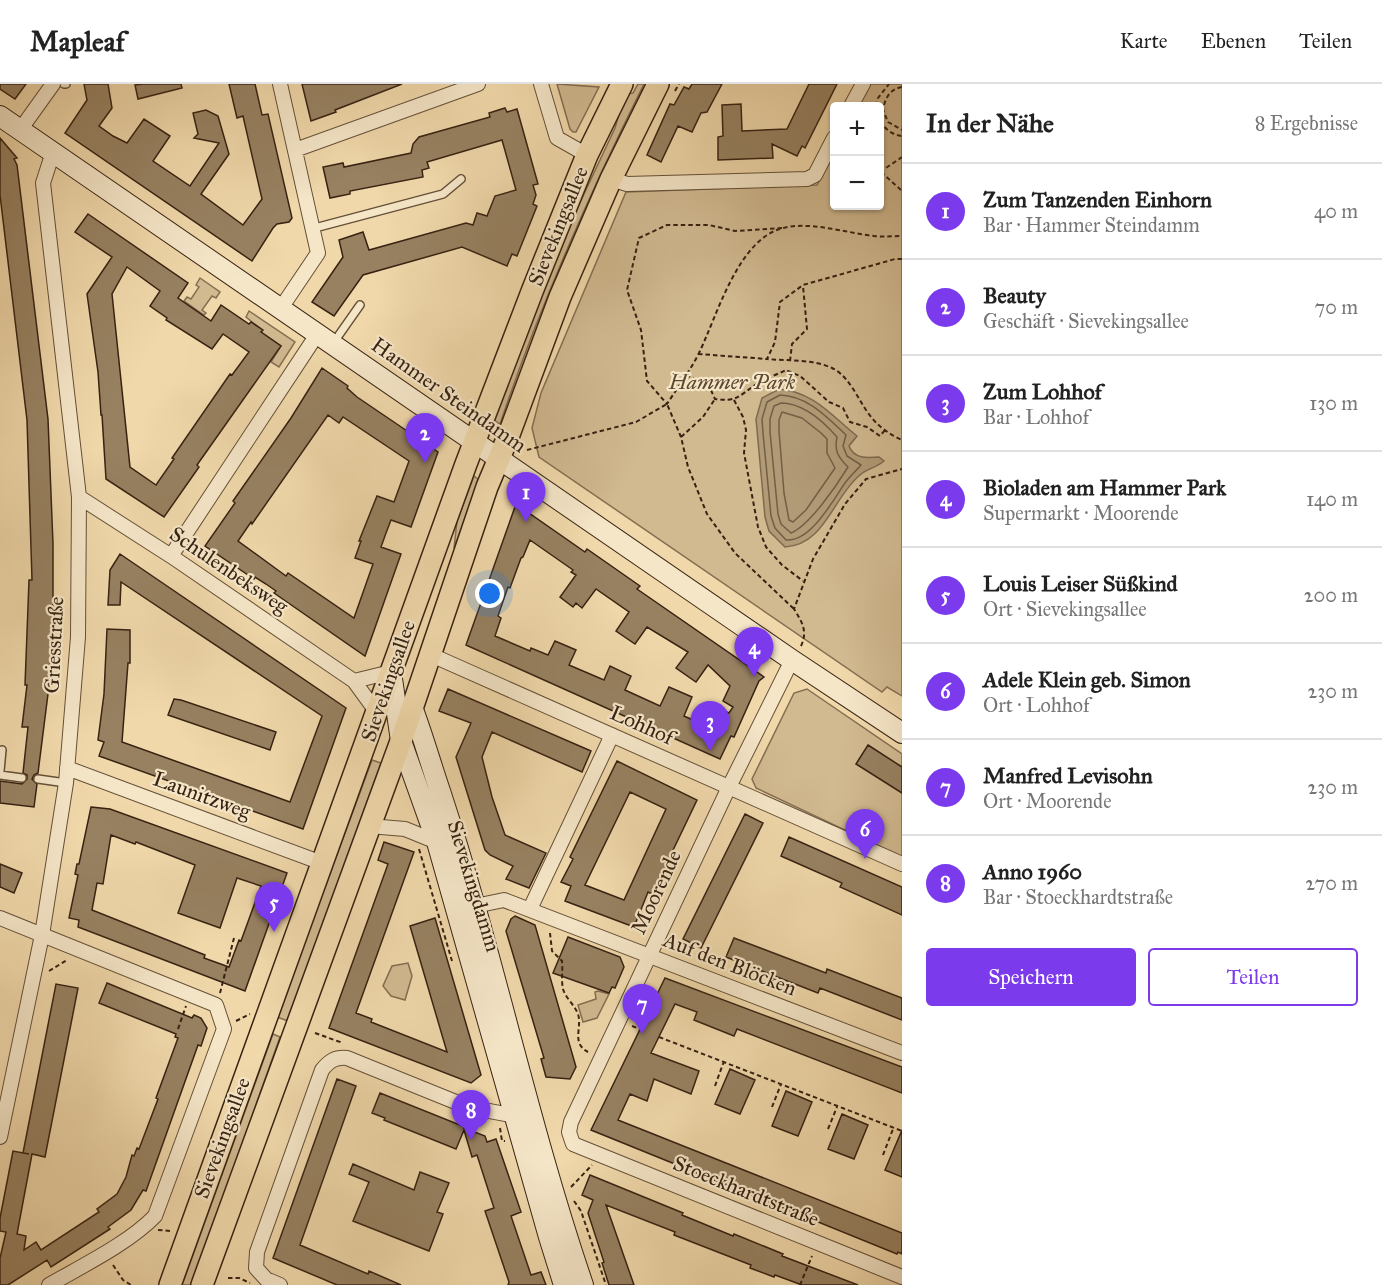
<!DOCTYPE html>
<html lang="de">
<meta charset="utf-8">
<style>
body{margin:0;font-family:"IM FELL Great Primer",serif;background:#f6f6f6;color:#222}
.controls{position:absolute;right:18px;top:18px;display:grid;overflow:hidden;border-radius:6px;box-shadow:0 2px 4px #0004}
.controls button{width:54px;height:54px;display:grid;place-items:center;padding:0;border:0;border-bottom:2px solid #e0e0e0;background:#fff;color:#222;font:30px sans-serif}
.you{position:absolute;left:490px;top:510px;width:21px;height:21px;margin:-15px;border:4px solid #fff;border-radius:50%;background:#1a73e8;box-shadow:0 0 0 9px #1a73e833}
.badge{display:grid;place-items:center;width:39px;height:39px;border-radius:50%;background:#7c3aed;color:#fff;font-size:20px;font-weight:700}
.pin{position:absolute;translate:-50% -50px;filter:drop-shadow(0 2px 3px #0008)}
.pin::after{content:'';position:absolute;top:32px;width:21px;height:18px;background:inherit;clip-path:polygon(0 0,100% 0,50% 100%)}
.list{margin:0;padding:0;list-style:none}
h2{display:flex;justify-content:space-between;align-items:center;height:78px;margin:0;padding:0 24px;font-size:26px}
h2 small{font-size:20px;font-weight:400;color:#767676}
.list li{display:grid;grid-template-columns:39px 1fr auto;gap:18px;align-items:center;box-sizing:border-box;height:96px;padding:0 24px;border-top:2px solid #e0e0e0}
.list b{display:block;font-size:22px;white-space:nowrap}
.list p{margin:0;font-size:20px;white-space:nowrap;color:#767676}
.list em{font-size:20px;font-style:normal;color:#767676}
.actions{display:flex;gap:12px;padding:18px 24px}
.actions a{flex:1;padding:14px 0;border:2px solid #7c3aed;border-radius:6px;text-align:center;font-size:21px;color:#7c3aed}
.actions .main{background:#7c3aed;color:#fff}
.map{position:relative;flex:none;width:902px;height:1201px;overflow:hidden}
header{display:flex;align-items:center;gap:36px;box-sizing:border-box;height:84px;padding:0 30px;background:#fff;border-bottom:2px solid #e0e0e0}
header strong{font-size:28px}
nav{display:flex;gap:33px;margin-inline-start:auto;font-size:21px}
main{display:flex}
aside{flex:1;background:#fff}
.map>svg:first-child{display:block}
.green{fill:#d1b990;stroke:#846e51;stroke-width:1.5}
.water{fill:#b19a76;stroke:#806a4e;stroke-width:1.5}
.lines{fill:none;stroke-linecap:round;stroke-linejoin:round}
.shore{stroke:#745e44;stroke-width:1.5}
.building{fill:#978161;stroke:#372212;stroke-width:1.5;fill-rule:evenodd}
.lane-casing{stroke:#655038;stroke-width:10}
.street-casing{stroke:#655038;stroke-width:16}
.secondary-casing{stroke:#372212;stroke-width:22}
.primary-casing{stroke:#372212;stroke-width:24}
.path{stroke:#372212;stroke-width:2;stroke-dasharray:4.5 3;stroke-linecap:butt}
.lane{stroke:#f5e6c8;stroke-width:7}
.street{stroke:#f5e6c8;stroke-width:14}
.secondary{stroke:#f5e6c8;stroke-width:20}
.primary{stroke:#f0d8aa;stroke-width:21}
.labels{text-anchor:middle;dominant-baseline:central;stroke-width:4.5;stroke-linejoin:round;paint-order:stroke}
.street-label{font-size:21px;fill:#372212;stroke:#f5e6c8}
.park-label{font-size:21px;font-style:italic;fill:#5e4832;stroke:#f5e6c8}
</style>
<header>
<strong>Mapleaf</strong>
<nav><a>Karte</a><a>Ebenen</a><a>Teilen</a></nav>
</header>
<main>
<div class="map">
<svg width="902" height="1201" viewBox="0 0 902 1201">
<rect width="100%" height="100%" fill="#f0d8aa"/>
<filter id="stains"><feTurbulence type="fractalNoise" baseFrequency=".00333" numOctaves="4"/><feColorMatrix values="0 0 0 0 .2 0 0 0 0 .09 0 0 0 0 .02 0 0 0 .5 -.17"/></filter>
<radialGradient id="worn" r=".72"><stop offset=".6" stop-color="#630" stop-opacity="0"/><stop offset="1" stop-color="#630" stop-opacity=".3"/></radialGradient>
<path class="green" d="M557 0 599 3 576 48H573L570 45Z
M638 0H644C588 112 540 221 500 340L494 336 534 227 569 142 615 44 625 10 633 9Z
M870 0H902V612L887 603 882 608 539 373 532 344 541 309 626 108 817 101 834 68V122H880V22H859Z
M200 194 220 208 216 214 212 212 202 226 206 229 204 231 184 217 187 213 191 215 199 203 196 201Z
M249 227 295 258 279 283 271 278 281 262 261 248 262 246 246 233Z
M474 392 479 396 454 464 457 437Z
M807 605 902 670V773L756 704 752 695 794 609Z
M372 676 381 679 288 937 277 933Z
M408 879 412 892 405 916 391 912 383 902 392 882Z
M598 907 609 910 597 934 583 938 578 921 596 915 595 908Z
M273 950 280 953 192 1201H182Z"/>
<path class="water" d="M779 305C814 308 832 332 857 352L849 362C854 375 867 374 879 373L884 377C876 384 866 385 860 391 833 413 825 461 785 463L769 447 765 433 756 335 762 314Z"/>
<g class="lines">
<path class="shore" d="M780 311C808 312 827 333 846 351L843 362 847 372 861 381C856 387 850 392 845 399 833 416 811 458 786 456L775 444 771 432 763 349 762 335 767 318Z
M781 319C803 319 823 337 837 353 834 367 838 373 848 383 837 401 810 441 791 449L781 440 778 430 770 348V335L774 322Z
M782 328 802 334 821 349 827 355V369L835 384 806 426 793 438 789 436 784 409 779 347V336Z"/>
</g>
<path class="building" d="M0 0H26L15 15 0 5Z
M84 0H108L112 24 99 42 113 52 127 59 144 35 170 52 153 77 190 102 219 59 194 54 198 50 193 29 206 26 218 32 229 70 201 110 243 141 262 115 243 32 237 34 229 0H255L262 31 268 30 292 134 289 138 277 140 273 144 252 177 65 49 87 16Z
M143 0H181L182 4 138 15 135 1Z
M302 0H402L335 26 336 28 311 37Z
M692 0H722L707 28 701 29 692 48 678 42 661 78 647 71 670 20 674 21 684 3 689 5Z
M809 0H837L805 64 802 62 797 72 772 60 773 74 718 76V53L723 52 722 21 741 20 742 47 787 45Z
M505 24 507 28 517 25 538 100 533 101 536 111 533 120 537 122 517 172 512 170 507 182 462 163 363 191 334 232 312 218 343 173 339 156 363 148 369 166 466 139 473 141 477 129 487 132 495 112 516 106 502 56 427 78 429 84 422 86 423 93 350 107V110L330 114 323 83 343 79 344 83 411 69 413 60 419 53 490 33 489 29Z
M0 54 17 74 14 75 17 81 48 335 53 460V535L49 602 38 689 34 691 32 695 37 700 34 723 0 719V697L22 700 27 695V691L23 689 28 643H22L27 601H25L29 496H32L27 336 0 111Z
M88 130 188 199 178 214 211 237 221 221 249 240 251 238 263 246 261 248 281 262 197 381 199 383 164 433 106 395 102 331H101L98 288 87 210 112 173 75 148ZM127 183 160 207 150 222 167 234 166 236 212 265 223 250 249 268 232 291 230 290 172 374 174 375 156 401 130 383 112 210Z
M322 284 348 302 347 304 357 313 438 368 411 443 391 436 386 449 381 463 401 470 365 572 274 509 276 507 266 500 255 493 254 495 205 462 235 419 233 417 291 334ZM328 331 339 339 343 333 409 377 394 418 377 412 359 457H361L355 474 373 480 354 534 288 489 286 492 238 457 251 438 252 440Z
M516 420 585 468 587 465 640 502 637 505 764 593 759 597 734 653 731 652 720 675 466 561ZM530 456 573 486 571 488 576 491 560 513 573 523 576 519 582 524 596 505 629 528 616 547 635 560 647 543 688 568 676 584 696 598 708 581 730 602 723 617 733 623 729 629 720 625 711 644 684 632 692 613 669 603 660 622 625 606 631 592 610 582 604 596 569 581 576 566 555 557 548 571 531 564 530 567 495 552 501 534 498 532 508 503 510 504 521 474 523 473Z
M120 470 346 624 303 745 99 672 104 658 98 656 104 610 107 545 130 546V579H128L122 658 290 718 322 632 121 498 120 521H108L110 486Z
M448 605 591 667 582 688 492 648 482 673 492 713 505 751 546 769 529 804 506 795 513 782 490 771 485 766 456 673 471 639 439 627Z
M174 615 181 616 276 648 270 666 168 631Z
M868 661 902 683V709L856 680Z
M617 677 697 716 652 810 648 808 634 843 565 817 571 802 561 798 573 775 570 773ZM630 708 666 725 624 816 585 801Z
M91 723 110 725 287 789 245 907 78 843 79 836 69 834 78 791 75 790 77 780H79ZM111 751 135 760 136 758 195 781 178 829 220 844 237 794 261 802 241 857 239 856 229 883 204 874 205 871 92 826 97 799 103 800Z
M745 730 763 739 701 864 683 855Z
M789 753 902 803V831L840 803 842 799 781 772Z
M384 758 414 768 356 929 372 935 371 938 447 968 410 842 435 834 481 991 471 999 329 944 388 780 378 776Z
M0 780 22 789 14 809 0 803Z
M515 832 535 841 576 983 570 995 546 993 541 975 544 974 506 847 511 835Z
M568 853 620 873 624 883 615 904 612 903 609 909 553 889Z
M734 854 826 889 827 885 902 914V936L820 904 818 909 726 873Z
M665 894 902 983V1009L737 945 734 952 694 936 697 928 675 920 651 969 699 987 691 1010 654 995 647 1017 630 1010 618 1036 902 1149V1170L898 1168 897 1170 591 1046Z
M107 899 192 934 194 931 201 934 207 944 201 962 198 961 146 1107 143 1106 131 1126 108 1143 110 1145 51 1183 47 1176 8 1201H0V1174L6 1148 0 1147V1134L13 1067 29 1070 23 1069 56 900 78 904 45 1073 32 1070 17 1150 26 1152 24 1166 36 1158 41 1166 99 1128 97 1125 117 1110 126 1093 132 1071 134 1072 137 1064 139 1065 158 1015 156 1014 178 954 175 953 176 950 99 919Z
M730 985 755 996 740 1030 715 1020Z
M337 995 356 1002 300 1161 368 1190 369 1187 401 1201H337L273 1174Z
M786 1007 812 1018 798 1052 772 1042Z
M380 1009 465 1043 464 1044 485 1052 487 1058 496 1055 521 1128 511 1132 531 1191 541 1188 546 1201H508L509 1198 485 1127 494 1124 477 1071 472 1073 464 1046 456 1065 384 1036 385 1034 372 1029Z
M842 1030 868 1041 854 1075 828 1065Z
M902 1046V1093L885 1086Z
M353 1080 414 1106 420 1088 449 1099 437 1128 443 1130 429 1167 353 1137 369 1098 349 1090Z
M590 1091 683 1129 682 1131 733 1152 734 1150 783 1170 782 1172 858 1201H802L775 1191 774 1193 750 1184 751 1181 674 1151 675 1148 606 1121 634 1201H609L602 1179 604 1178 588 1129 593 1116 582 1111Z"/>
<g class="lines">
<g class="lane-casing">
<path id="lane" d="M64 0H66
M311 145 443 110 461 95
M334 258 360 221
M0 687 2 666
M0 691 22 694
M38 695 66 699"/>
</g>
<g class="street-casing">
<path id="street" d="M280 0 318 169 281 224
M541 0 557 54 587 71
M851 22 863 0
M20 46 53 0
M295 66 478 0
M611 95 627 100 807 95 815 91 834 54
M79 413 171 472 354 597 378 630
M171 472 318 249
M429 570 902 780
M792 576 729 703 571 1038 569 1048 573 1060 902 1193
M354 597 391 588
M67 684 322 779
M369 742 405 745 437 758
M475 822 504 816 902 969
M530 825 612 651
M0 834 216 921 224 945 155 1132C129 1159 82 1182 49 1201
M0 1053 42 851 66 699 78 553 79 413 43 99 53 68
M280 1201 266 1195 256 1184 257 1168 322 986C329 977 335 973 347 974L468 1023 521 1033"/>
</g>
<g class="secondary-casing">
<path id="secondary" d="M0 32 792 576 902 649
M391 588 401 657 437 758 549 1153 564 1201
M412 623C423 652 431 681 441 710 494 872 528 1040 583 1201"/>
</g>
<g class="primary-casing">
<path id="primary" d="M170 1201 466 380 533 205 587 71 622 0
M202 1201 401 657 487 403 508 353 560 213 611 95 658 0"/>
</g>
<path class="path" d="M902 3C890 5 885 14 883 26L888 38 902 46
M675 7 679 0
M876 22 878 14 889 0
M880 37C885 45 892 51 902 52
M880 88 902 73
M881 88 902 107
M782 144 735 147 709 141H667L639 154 627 206 641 246 647 297 667 320C678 303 690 287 699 269 717 232 738 155 783 144 810 137 847 149 874 152 884 153 893 152 902 152
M902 175H895L803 201 780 218 775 258 767 275C788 277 813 275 832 284 851 293 859 319 872 334 880 344 891 351 902 356
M698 270 767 275
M790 277 792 260 807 245 803 202
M686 291 709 302 715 315C736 318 738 313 755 301 764 295 776 291 786 286L800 292 829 318 843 324 850 338 867 343 880 352 885 346
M734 316 743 333 746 346 744 369 758 443 766 463 782 481 803 497
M681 353 703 333 715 315
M527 366 636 338 667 320 681 353 688 383 707 430 735 469 794 525
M801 562C808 547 802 538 794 525L813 475 845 420 866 395 902 385
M419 765 452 877
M550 849 552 867 562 877C563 886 561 896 563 905 566 916 578 923 579 935 580 948 573 960 588 968
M49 887 67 876
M220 909 234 854
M236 937 250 930
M632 942 640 945
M178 945 186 922
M315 949 340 958 341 961
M659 953 902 1047
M715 1002 724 977
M772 1023 781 1000
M500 1044 502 1057H505
M828 1045 837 1023
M883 1071 893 1045
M571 1103 592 1081
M574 1117 581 1127 606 1201
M158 1146 171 1147
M113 1181 123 1196 131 1201
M228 1194H239L250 1199
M800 1201 812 1172"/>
<use href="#lane" class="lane"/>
<use href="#street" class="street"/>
<use href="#secondary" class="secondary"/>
<use href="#primary" class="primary"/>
</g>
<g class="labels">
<g class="street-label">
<text transform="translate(558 142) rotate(-68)">Sievekingsallee</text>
<text transform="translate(449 311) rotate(35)">Hammer Steindamm</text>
<text transform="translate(229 486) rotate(34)">Schulenbeksweg</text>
<text transform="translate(54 561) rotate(-87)">Griesstraße</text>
<text transform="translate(388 597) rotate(-71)">Sievekingsallee</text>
<text transform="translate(642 641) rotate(24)">Lohhof</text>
<text transform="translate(202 711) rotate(20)">Launitzweg</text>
<text transform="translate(474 802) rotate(73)">Sievekingdamm</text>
<text transform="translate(656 808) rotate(-65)">Moorende</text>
<text transform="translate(730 880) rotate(21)">Auf den Blöcken</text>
<text transform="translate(222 1054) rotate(-70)">Sievekingsallee</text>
<text transform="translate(746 1107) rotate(22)">Stoeckhardtstraße</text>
</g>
<g class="park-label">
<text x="732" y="298">Hammer Park</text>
</g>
</g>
<rect width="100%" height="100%" filter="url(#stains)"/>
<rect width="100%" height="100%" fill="url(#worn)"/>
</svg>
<div class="controls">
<button>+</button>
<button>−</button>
</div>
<div class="you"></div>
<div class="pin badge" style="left:526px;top:438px">1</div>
<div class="pin badge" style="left:425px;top:379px">2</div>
<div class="pin badge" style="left:710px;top:667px">3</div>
<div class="pin badge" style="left:754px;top:593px">4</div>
<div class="pin badge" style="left:274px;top:848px">5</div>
<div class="pin badge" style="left:865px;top:775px">6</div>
<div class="pin badge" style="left:642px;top:950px">7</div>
<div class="pin badge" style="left:471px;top:1056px">8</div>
</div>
<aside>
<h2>In der Nähe<small>8 Ergebnisse</small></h2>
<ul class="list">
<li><span class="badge">1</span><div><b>Zum Tanzenden Einhorn</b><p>Bar · Hammer Steindamm</p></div><em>40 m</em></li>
<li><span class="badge">2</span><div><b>Beauty</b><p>Geschäft · Sievekingsallee</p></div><em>70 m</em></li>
<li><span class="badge">3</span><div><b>Zum Lohhof</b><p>Bar · Lohhof</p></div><em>130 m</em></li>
<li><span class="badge">4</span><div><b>Bioladen am Hammer Park</b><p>Supermarkt · Moorende</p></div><em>140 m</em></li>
<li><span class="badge">5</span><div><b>Louis Leiser Süßkind</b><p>Ort · Sievekingsallee</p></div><em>200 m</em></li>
<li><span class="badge">6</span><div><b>Adele Klein geb. Simon</b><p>Ort · Lohhof</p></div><em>230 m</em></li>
<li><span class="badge">7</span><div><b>Manfred Levisohn</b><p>Ort · Moorende</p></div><em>230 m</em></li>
<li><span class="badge">8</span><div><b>Anno 1960</b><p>Bar · Stoeckhardtstraße</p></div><em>270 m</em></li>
</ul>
<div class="actions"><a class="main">Speichern</a><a>Teilen</a></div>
</aside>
</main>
